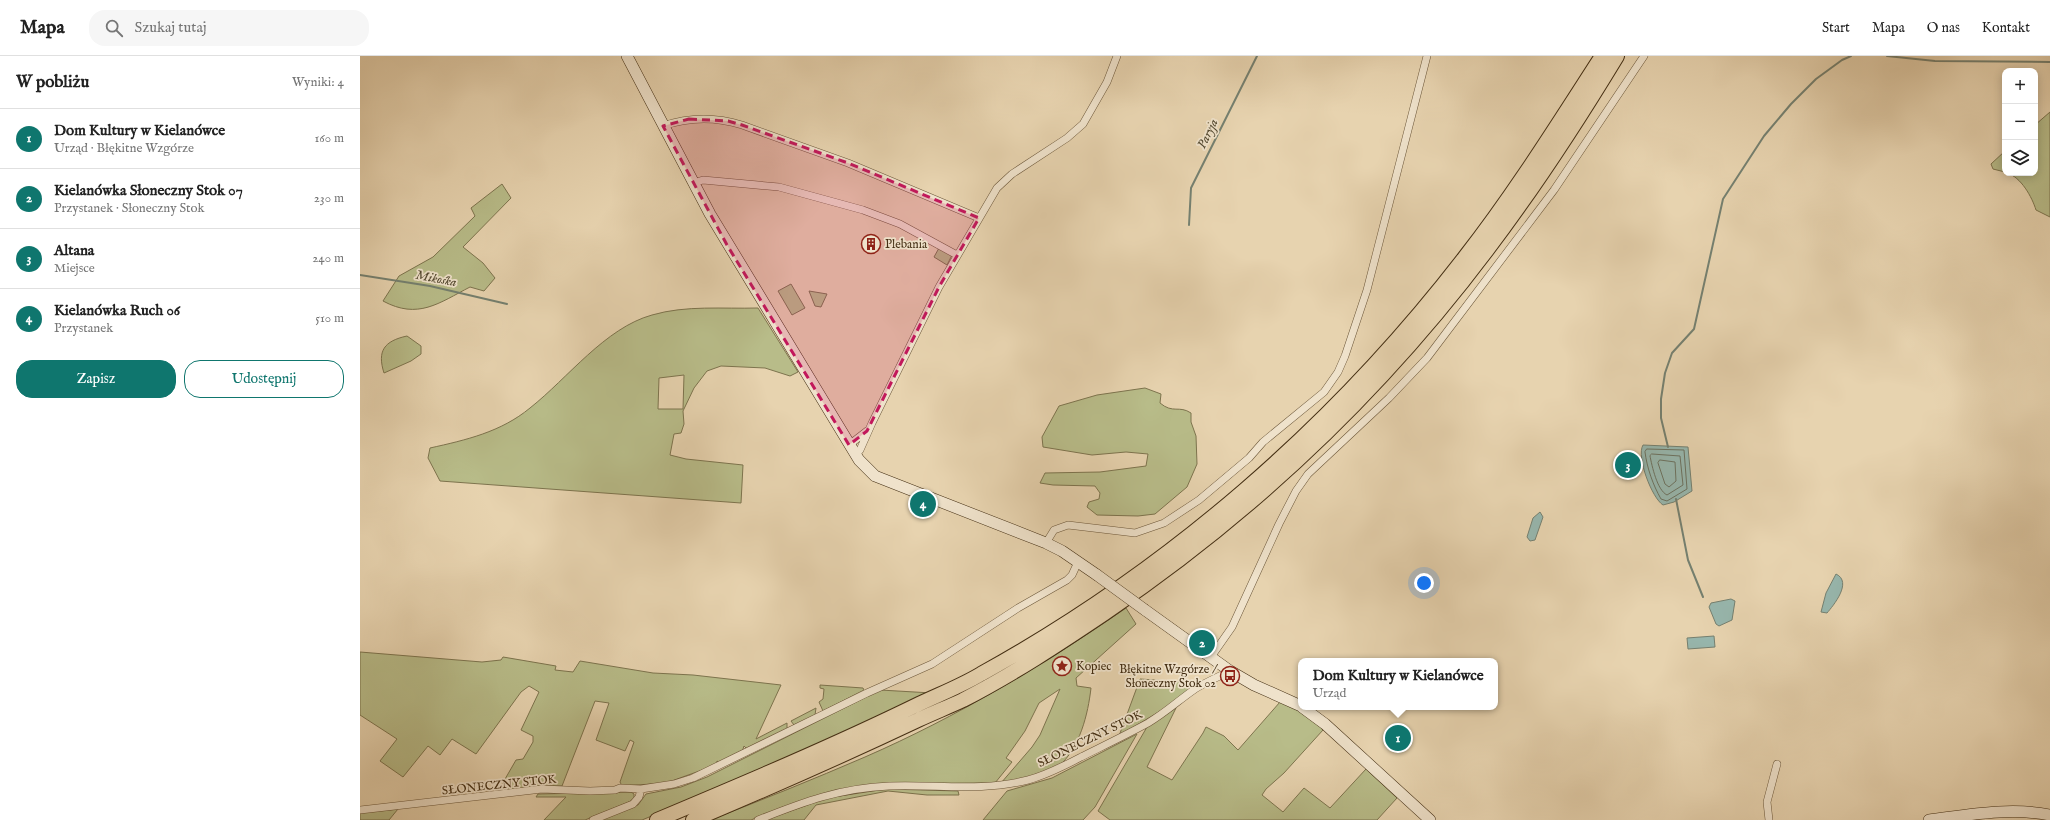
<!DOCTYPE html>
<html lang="pl">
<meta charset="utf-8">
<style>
body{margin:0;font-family:"IM FELL English",serif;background:#f6f6f6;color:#222}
.controls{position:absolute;right:12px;top:12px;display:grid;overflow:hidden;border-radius:8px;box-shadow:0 2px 10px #0003}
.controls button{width:36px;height:36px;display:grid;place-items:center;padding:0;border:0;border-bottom:1px solid #e0e0e0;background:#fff;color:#222;font:20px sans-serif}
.you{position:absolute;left:1064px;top:527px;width:14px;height:14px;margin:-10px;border:3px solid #fff;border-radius:50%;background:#1a73e8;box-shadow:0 0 0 6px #1a73e833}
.badge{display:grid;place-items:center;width:26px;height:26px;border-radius:50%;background:#0f766e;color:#fff;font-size:13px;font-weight:700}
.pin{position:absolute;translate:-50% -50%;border:2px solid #fff;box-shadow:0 1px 4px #0006}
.popup{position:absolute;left:938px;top:602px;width:200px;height:52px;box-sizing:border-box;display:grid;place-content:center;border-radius:8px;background:#fff;filter:drop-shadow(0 1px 3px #0005);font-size:13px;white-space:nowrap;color:#767676}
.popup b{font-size:15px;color:#222}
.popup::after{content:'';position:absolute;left:50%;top:100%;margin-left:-8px;border:8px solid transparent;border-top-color:#fff}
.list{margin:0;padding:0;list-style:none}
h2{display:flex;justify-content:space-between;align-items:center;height:52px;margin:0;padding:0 16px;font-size:17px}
h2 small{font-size:13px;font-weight:400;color:#767676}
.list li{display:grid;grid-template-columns:26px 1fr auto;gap:12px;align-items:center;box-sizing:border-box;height:60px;padding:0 16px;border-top:1px solid #e0e0e0}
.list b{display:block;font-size:15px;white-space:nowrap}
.list p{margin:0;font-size:13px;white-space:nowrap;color:#767676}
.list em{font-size:13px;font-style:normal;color:#767676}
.actions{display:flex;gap:8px;padding:12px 16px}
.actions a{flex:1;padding:9px 0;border:1px solid #0f766e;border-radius:16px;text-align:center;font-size:14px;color:#0f766e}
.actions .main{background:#0f766e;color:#fff}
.icon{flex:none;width:22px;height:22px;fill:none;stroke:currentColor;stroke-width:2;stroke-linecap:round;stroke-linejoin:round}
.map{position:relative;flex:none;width:1690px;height:764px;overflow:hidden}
header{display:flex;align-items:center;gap:24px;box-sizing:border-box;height:56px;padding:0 20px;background:#fff;border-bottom:1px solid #e0e0e0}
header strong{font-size:19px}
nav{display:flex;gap:22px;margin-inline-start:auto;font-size:14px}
.search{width:280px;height:36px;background:#f6f6f6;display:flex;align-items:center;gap:10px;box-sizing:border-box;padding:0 14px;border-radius:16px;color:#767676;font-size:15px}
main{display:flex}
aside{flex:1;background:#fff}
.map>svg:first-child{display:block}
.green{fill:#b8bc89;stroke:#7d744e;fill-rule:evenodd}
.water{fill:#97b7ae;stroke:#758070}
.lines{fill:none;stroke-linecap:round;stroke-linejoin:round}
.shore{stroke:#6c7260;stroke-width:1}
.stream{stroke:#758070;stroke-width:2}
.street-casing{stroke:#6b5639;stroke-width:8}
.secondary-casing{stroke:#422d12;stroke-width:12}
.highway-casing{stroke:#422d12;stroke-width:16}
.street{stroke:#efe2cb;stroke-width:7}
.secondary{stroke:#efe2cb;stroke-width:11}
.highway{stroke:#e7d3af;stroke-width:14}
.secondary-bridge-casing{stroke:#422d12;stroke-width:12;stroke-linecap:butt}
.secondary-bridge{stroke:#efe2cb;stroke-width:11}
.marked{fill:#c2185b;fill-opacity:0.2;stroke:#c2185b;stroke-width:3;stroke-dasharray:8 5;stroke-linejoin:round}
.labels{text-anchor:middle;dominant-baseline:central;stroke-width:3.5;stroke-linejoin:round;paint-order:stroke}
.poi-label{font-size:12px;fill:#422d12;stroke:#efe2cb;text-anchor:start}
.street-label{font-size:12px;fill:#422d12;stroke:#efe2cb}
.water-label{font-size:13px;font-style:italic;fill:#534931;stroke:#efe2cb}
</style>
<header>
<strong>Mapa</strong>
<div class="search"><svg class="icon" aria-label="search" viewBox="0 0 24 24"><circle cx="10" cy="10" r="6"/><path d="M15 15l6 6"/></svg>Szukaj tutaj</div>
<nav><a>Start</a><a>Mapa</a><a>O nas</a><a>Kontakt</a></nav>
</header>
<main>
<aside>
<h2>W pobliżu<small>Wyniki: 4</small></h2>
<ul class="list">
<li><span class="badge">1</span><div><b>Dom Kultury w Kielanówce</b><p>Urząd · Błękitne Wzgórze</p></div><em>160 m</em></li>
<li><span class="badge">2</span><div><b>Kielanówka Słoneczny Stok 07</b><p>Przystanek · Słoneczny Stok</p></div><em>230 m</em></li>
<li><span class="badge">3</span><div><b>Altana</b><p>Miejsce</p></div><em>240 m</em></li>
<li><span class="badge">4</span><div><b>Kielanówka Ruch 06</b><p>Przystanek</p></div><em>510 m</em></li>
</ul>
<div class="actions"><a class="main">Zapisz</a><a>Udostępnij</a></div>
</aside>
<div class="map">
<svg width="1690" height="764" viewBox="0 0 1690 764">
<rect width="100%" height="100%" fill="#e7d3af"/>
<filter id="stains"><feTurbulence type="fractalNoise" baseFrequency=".005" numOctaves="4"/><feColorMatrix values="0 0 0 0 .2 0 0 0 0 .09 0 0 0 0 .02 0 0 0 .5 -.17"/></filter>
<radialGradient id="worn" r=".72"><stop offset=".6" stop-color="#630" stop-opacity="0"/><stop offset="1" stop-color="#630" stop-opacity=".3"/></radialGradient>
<path class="green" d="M1690 56V161L1676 154C1672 141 1661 121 1647 117H1675V69Z
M1645 95V116L1633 113 1631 108Z
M142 128 151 142 103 191 123 207 135 222 124 235 110 231C79 247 58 264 23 245L39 220 73 201 115 160 111 152Z
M579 192 592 199 587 209 574 201Z
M431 228 445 252 432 259 418 235Z
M449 235 467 238 461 251 455 250Z
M398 252 438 316 430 320 405 312 361 310 347 315 334 332 323 355 324 368 321 377 314 378 310 399 326 403 383 409 381 447 80 425 68 402 70 392C106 384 141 376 170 352 208 322 245 272 292 259 326 249 363 253 398 252ZM324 319 323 353H298L299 322Z
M47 280 61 290V298L51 305 24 317C17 295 24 285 47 280Z
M785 332 801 338 800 347C813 358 819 349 831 357V366L836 380 837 408 827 431 795 458 778 460 737 459 727 451 729 446 739 443 740 437 735 430 693 429 680 427 685 417 740 416 786 410 788 398 766 396 732 399 683 391 682 381 699 350 737 339Z
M766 552 776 568 716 622 717 630 731 632C728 658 720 692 698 711 689 718 654 725 641 727L672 691 680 679 700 633 679 647 665 675 646 702 652 706 635 727 519 728 423 751 391 764H350C402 744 454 723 505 701 597 661 683 609 766 552Z
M0 596 122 606 141 604 143 601 196 610 195 614 213 616 220 605 293 617 333 619 421 629 396 683 427 667V673L387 693 384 690 382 696 360 707 357 705 356 709 306 727 262 730 260 726 274 686 270 684 265 695 236 684 249 647 235 645 202 730H185L137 737 156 704 163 703 173 686V680L161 674 179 636 169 630 161 636 116 698 92 683 80 699 68 690 43 721 20 705 37 683 0 659Z
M780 623 839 627 810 649 759 680Z
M460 629 503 632 504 634 463 655 459 646 463 643 464 633 460 632Z
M520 634 572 637 419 707 282 764H238L278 749 286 738 321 731 347 721Z
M920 646C935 653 953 659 963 674L924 717 906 733 902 739 923 756 944 732 970 752 1006 713 1037 742 1017 764H750L738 755 787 671 816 652 787 711 812 724 843 677 846 671 864 680 878 694Z
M456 652 455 659 434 669 431 665Z
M777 678 735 751 723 764H623L647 735 692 722Z
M526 733 598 735 599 739H567L528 735 456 749 444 764H405L467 742Z
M271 736 274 738V742L269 746 225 764H184L206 741H176L178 738Z
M38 753 29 764H0V757Z"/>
<path class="water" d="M1283 389 1328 391 1332 435 1314 446 1303 449C1292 442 1276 401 1283 389Z
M1180 456 1183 461 1175 484 1170 485 1167 481 1173 462Z
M1476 518C1493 526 1473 550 1467 557L1461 556 1466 537Z
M1371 543 1375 545 1372 564 1359 570 1356 568 1349 551 1351 547Z
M1354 580 1355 591 1328 593 1327 582Z"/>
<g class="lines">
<path class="shore" d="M1287 393 1324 394 1327 433 1307 445 1301 443C1293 429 1287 412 1285 396Z
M1292 398 1320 400 1323 429 1307 439C1297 434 1292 410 1290 400Z
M1300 404 1315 406 1316 425 1309 431 1305 428 1298 407Z"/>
<path class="stream" d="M1527 0 1575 5 1690 6
M829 169 831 132 897 0
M0 219 70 230 147 248
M1308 391 1301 362V343L1305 317 1312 297 1334 273 1363 143 1404 80 1431 48 1456 23 1482 4 1491 0
M1316 443 1328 504 1343 541"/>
<g class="street-casing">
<path id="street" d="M303 70C329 61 356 61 382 69L488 107 619 162
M333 127 343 124 419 131 503 154 540 168 597 199
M489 389 507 375
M495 399 500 394 512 367 579 231 637 132 652 118 707 82 723 68 747 26 757 0
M686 487 694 474 708 469 775 477 804 467 839 444 889 402 903 386 964 336 978 316 985 300 1007 234 1067 0
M851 601 872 571 919 468 936 435 948 418 1029 342 1067 302 1194 134 1284 0
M0 754 182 733 230 735 255 734 260 732 281 733 314 728 333 722 507 637 572 608 658 552 707 524 712 519 718 506
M233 764 273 748 279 741 281 733
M398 764C443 746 480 732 529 730 576 728 621 736 668 724 686 719 704 710 721 701 743 690 766 679 788 667 805 657 819 644 835 633 846 626 858 621 870 615
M1409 764 1407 746 1417 708"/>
</g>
<g class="secondary-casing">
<path id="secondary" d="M267 0 350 158 499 404 515 420 686 487 702 495 737 519
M785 554 870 615 894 629 941 650
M942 651 965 668 1070 764
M1569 764C1609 759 1650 751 1690 759"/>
</g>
<g class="highway-casing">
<path id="highway" d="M297 764C385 727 473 690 559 648 580 638 601 630 621 618 809 514 974 371 1105 201 1155 137 1198 68 1242 0
M333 764C409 732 484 699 558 664 573 657 588 651 603 644 652 619 699 588 745 557 891 458 1021 335 1127 194 1174 132 1217 66 1257 0"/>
</g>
<use href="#street" class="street"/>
<use href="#secondary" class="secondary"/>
<use href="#highway" class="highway"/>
<g class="secondary-bridge-casing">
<path id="secondary-bridge" d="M737 519 785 554"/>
</g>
<use href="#secondary-bridge" class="secondary-bridge"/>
</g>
<path class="marked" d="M329 63 368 65 382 69 488 107 619 162 579 231 507 375 489 389 367 189 303 70Z"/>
<defs>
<g id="building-ring" transform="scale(1)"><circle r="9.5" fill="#efe2cb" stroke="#8f2418" stroke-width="1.5"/><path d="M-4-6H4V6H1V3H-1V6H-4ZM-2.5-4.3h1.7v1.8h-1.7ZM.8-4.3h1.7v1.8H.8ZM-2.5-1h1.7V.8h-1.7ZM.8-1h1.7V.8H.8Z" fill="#8f2418"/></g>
<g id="sight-ring" transform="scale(1)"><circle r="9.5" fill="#efe2cb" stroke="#8f2418" stroke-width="1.5"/><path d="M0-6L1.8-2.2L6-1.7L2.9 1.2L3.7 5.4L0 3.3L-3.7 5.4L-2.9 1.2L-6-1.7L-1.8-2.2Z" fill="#8f2418"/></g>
<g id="bus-ring" transform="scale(1)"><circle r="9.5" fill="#efe2cb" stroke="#8f2418" stroke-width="1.5"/><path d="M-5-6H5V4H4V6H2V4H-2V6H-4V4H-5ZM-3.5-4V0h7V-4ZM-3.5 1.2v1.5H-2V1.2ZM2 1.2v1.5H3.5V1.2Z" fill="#8f2418"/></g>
</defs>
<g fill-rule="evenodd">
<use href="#building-ring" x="511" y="188"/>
<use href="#sight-ring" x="702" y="610"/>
<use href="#bus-ring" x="870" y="620"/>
</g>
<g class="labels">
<g class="poi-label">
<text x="525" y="188">Plebania</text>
<text x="716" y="610">Kopiec</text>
<text x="856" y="613" text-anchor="end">Błękitne Wzgórze /<tspan x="856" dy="14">Słoneczny Stok 02</tspan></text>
</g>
<g class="street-label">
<text transform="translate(730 683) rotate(-26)">SŁONECZNY STOK</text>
<text transform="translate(139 729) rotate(-6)">SŁONECZNY STOK</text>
</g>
<g class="water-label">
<text transform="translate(848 78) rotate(-64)">Paryja</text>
<text transform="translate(76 223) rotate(11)">Mikośka</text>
</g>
</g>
<rect width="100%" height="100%" filter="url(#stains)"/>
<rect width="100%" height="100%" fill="url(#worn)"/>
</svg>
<div class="controls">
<button>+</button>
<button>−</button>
<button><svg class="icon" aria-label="layers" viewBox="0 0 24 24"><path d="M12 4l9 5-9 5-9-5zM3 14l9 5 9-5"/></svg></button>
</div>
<div class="you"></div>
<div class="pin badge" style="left:1038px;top:682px">1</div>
<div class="popup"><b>Dom Kultury w Kielanówce</b>Urząd</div>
<div class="pin badge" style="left:842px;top:587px">2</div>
<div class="pin badge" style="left:1268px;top:409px">3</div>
<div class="pin badge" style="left:563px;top:448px">4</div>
</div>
</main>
